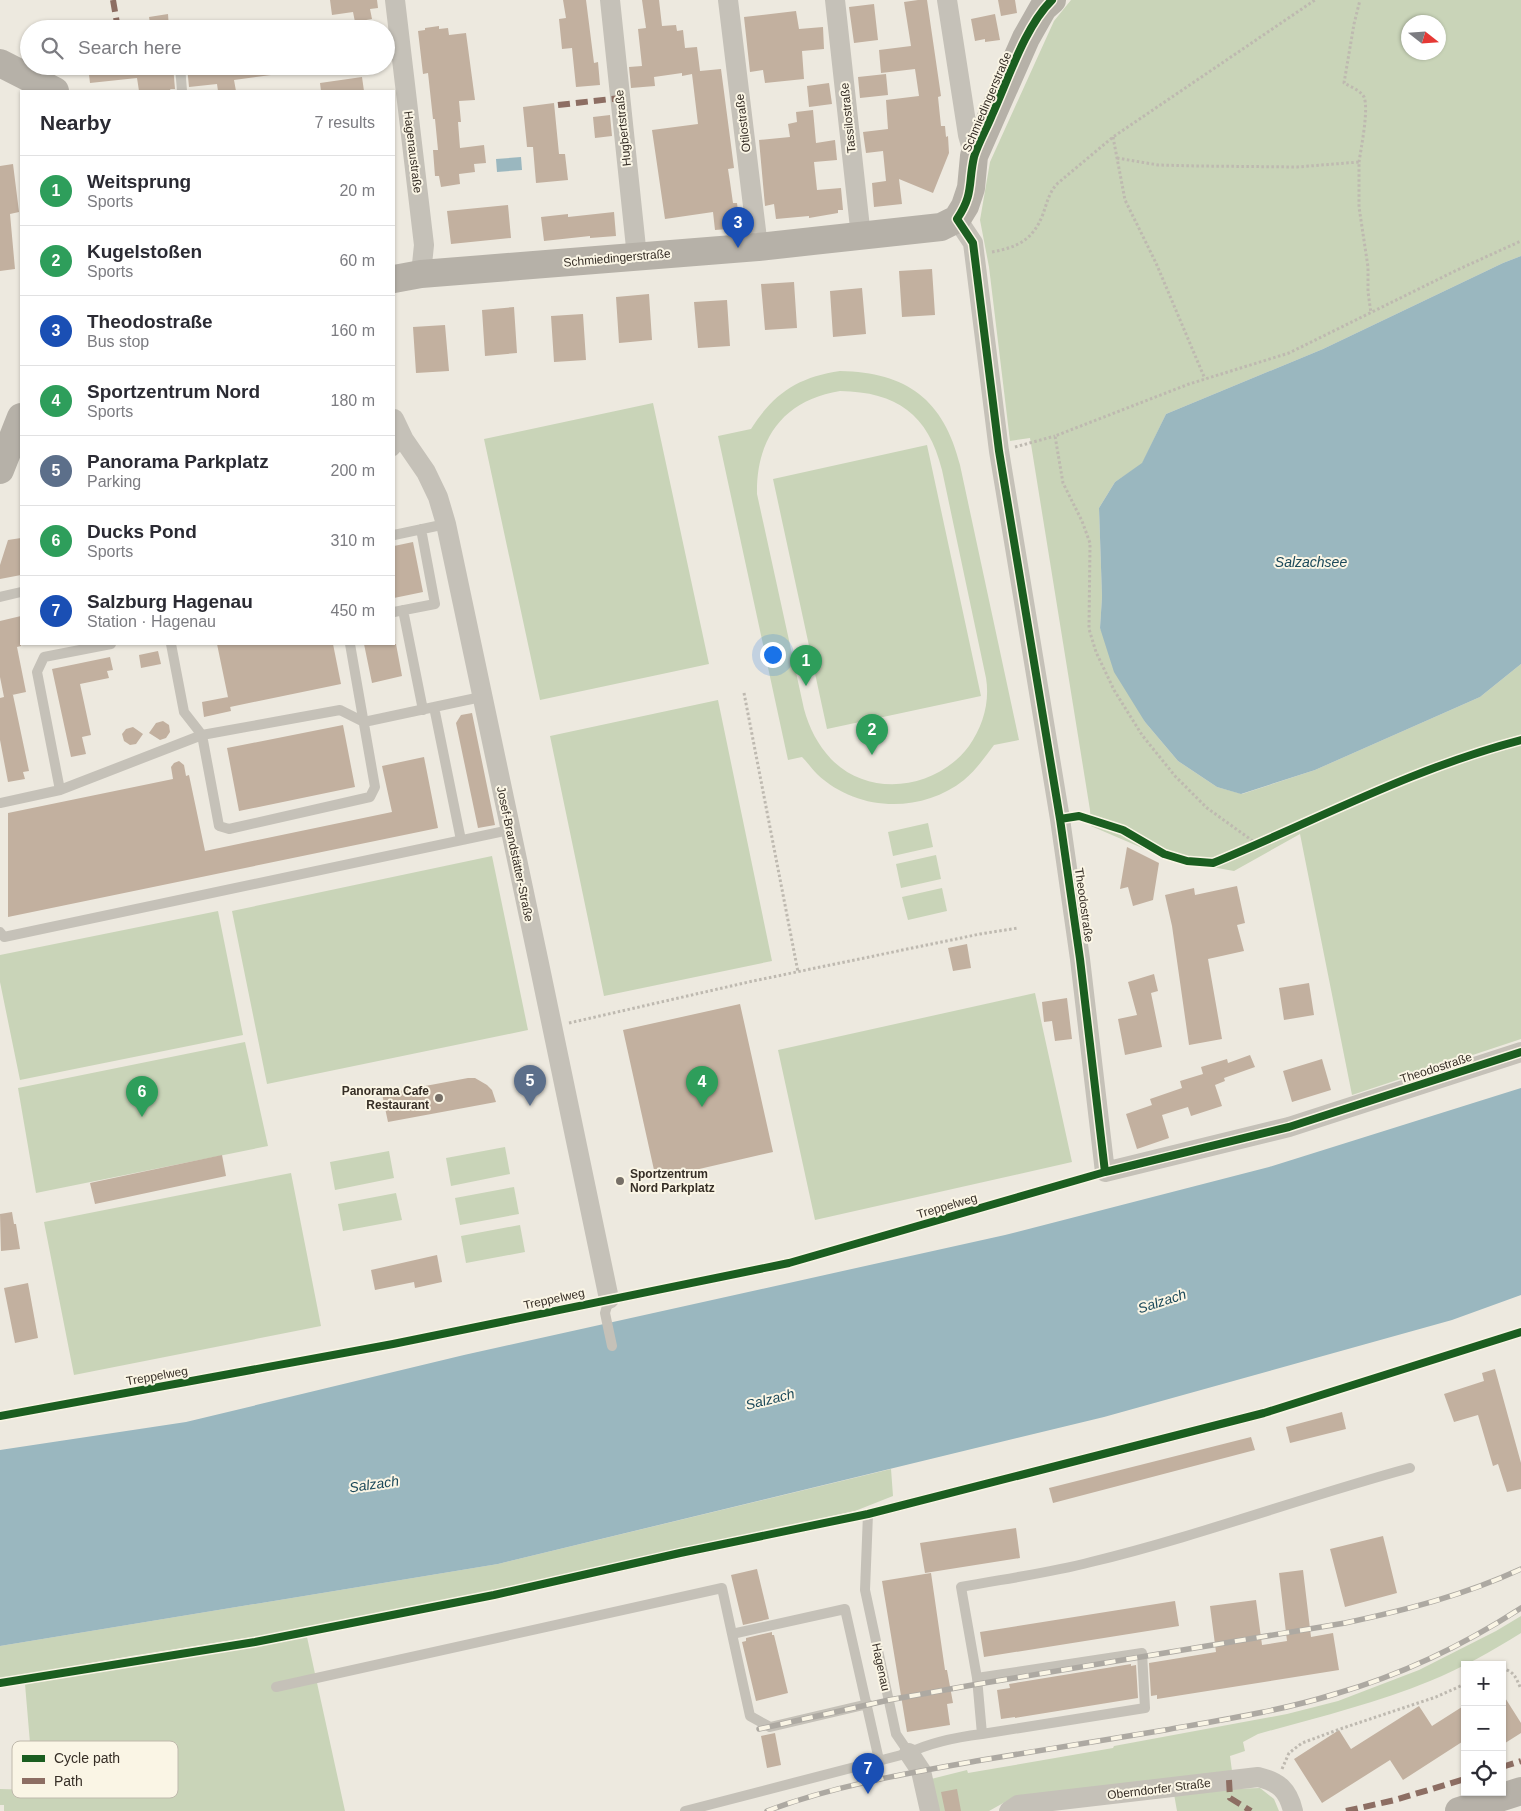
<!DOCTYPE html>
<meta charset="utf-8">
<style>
body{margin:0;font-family:Helvetica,sans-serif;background:#f7f7f7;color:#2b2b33}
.controls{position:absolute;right:15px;bottom:15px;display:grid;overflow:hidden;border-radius:0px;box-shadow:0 1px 4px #0004}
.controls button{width:45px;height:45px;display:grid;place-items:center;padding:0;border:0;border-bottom:1px solid #e1e1e2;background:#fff;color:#2b2b33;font:25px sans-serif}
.compass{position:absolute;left:1401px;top:15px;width:45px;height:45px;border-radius:50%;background:#fff;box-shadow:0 1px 4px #0004;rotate:107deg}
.you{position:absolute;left:772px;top:654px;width:18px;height:18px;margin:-12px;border:4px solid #fff;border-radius:50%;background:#1a73e8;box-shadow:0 0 0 8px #1a73e833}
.badge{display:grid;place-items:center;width:32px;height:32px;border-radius:50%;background:#b45309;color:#fff;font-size:16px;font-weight:700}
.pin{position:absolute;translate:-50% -41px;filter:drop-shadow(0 1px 2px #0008)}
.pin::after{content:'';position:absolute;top:26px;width:18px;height:15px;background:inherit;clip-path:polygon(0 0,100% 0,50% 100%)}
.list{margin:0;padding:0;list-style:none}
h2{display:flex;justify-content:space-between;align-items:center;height:65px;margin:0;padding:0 20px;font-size:21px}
h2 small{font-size:16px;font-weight:400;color:#7c7c81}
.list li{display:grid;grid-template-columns:32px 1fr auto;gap:15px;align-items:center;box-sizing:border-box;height:70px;padding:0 20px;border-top:1px solid #e1e1e2}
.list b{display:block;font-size:19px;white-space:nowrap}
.list p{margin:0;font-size:16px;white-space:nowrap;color:#7c7c81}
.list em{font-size:16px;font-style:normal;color:#7c7c81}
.icon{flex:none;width:28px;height:28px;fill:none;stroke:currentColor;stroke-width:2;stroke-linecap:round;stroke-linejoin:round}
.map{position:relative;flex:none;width:1521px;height:1811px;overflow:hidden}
.search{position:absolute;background:#fff;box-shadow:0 1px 4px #0004;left:20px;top:20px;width:375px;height:55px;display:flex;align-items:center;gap:12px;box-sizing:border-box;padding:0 18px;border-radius:28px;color:#7c7c81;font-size:19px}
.panel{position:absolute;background:#fff;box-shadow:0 1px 4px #0004;left:20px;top:90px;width:375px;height:555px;border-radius:0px}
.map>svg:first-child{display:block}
.green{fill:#c9d4b8;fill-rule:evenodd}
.water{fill:#9ab7bf}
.building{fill:#c2b09f}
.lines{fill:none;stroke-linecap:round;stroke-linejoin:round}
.path{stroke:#beb9b0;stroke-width:3;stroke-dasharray:2.5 2.5;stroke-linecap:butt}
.lane{stroke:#c5c1b8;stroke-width:10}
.street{stroke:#c5c1b8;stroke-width:20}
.secondary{stroke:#b6b1a8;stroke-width:28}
.rail-casing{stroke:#ada9a2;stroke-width:5.5}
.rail{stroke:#faf5e5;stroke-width:4;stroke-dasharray:11;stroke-linecap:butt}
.quiet{stroke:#8d6e63;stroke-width:6;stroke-dasharray:12 6;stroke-linecap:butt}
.cycleway-casing{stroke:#faf5e5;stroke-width:11}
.cycleway{stroke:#1b5e20;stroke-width:8}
.poi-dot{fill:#766f67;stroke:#faf5e5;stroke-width:2}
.labels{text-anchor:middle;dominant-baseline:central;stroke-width:4;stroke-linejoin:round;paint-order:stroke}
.street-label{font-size:12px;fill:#362e26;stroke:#faf5e5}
.poi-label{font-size:12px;font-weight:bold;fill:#362e26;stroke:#faf5e5;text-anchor:end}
.water-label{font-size:14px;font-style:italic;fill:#1a4859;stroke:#faf5e5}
.key{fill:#faf5e5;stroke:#bfb9ac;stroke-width:1}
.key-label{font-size:14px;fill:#362e26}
</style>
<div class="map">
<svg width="1521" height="1811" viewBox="0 0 1521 1811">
<rect width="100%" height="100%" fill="#ede9df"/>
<path class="green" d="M1071 0H1521V256L1503 263 1323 349 1166 414 1142 464 1115 482 1099 508 1102 597 1100 628 1145 722 1178 761 1217 787 1242 794 1315 770 1480 697 1521 664V1039L1352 1095 1300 834 1234 871 1168 859 1091 826 1090 810 1030 438 1010 441 989 267 980 220 990 162 1054 21ZM1408 22H1438V52H1408Z
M840 371C907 372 944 400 960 465L1019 740 994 745C985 757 976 770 964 780 921 814 857 812 817 774 812 769 807 762 802 757L788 760 718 436 751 429C773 394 798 377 840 371ZM840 391C897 392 928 414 942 470L986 678C990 702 983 726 969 746 937 789 870 799 831 759 818 745 809 728 804 709L757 494C756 438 784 400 840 391Z
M653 403 709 664 540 700 484 439Z
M927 445 981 696 827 729 773 479Z
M718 700 772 961 604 996 550 736Z
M928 823 933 847 893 856 888 832Z
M936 855 941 879 901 888 896 864Z
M492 856 528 1030 267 1084 232 911Z
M942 888 947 911 908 920 902 897Z
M218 911 243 1035 20 1080 0 982V955Z
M1035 993 1072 1162 815 1220 778 1050Z
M245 1042 268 1146 36 1193 18 1088Z
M505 1147 510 1174 451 1186 446 1158Z
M389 1151 394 1178 335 1190 330 1162Z
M291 1173 321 1326 74 1375 44 1222Z
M514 1187 519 1214 460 1225 455 1198Z
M396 1193 402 1220 343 1231 338 1204Z
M520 1225 525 1252 466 1263 461 1236Z
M891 1469 893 1496 855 1511 508 1588 291 1631 131 1656 0 1679V1646L498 1564Z
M1521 1616V1633C1492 1651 1462 1668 1430 1681 1374 1704 1315 1718 1258 1734L1243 1742 1245 1751 1230 1756 1232 1771 1014 1797 989 1811H938L931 1779 967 1770 968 1773 1113 1748 1114 1746 1287 1714 1338 1701 1419 1670 1496 1631Z
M307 1637 345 1811H4V1805H0V1789L34 1790 25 1684Z
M1260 1788 1274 1799 1279 1811H1177L1174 1794 1180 1791Z"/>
<path class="water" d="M521 157 522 170 497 172 496 159Z
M1521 256V664L1480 697 1315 770 1241 794 1217 787 1178 761 1145 722 1114 672 1100 628 1102 597 1099 508 1115 482 1142 463 1166 414 1323 349 1503 263Z
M1521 1088V1295L1452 1320 1104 1417 498 1564 0 1646V1450L186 1422 464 1355 1005 1235 1269 1167Z"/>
<path class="building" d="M330 0H377L378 8 370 9 372 19 355 22 353 12 332 15Z
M563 0H586L594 63 598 62 600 85 576 87 572 48 562 49 559 19 566 18Z
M642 0H659L662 26 676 25 677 31 683 30 685 48 697 47 700 71 721 69 734 168 728 169 730 182 733 203H737L740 228 715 230 713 212 665 219 652 130 698 124 692 74 682 76V73L654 77 655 86 631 88 629 67 642 66 638 29 646 28Z
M918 0H927L941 96 938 97 941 126H945L946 137 948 136 949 153 933 193 899 179 902 204 874 207 872 183 886 181 883 151 866 153 863 132 888 129 886 100 919 96 915 69 881 73 879 50 911 46 904 2Z
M998 0H1015L1017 13 1001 16Z
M874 4 878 40 854 43 849 7Z
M796 11 799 29 823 27 824 49 802 51 804 79 765 83 763 70 750 72 744 17Z
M168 14 169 29H151L149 17Z
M995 14 1000 40 985 42V39L975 41 971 19Z
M439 26V29L448 28 449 35 466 33 475 100 459 101 461 122H458L460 148 484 145 486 163 474 164 475 172 459 174 460 184 441 187 439 176H435L433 150H438L435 119H433L428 73 423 74 418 31 425 30V28Z
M88 66H173L175 89H170L171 91H139L137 78 90 83Z
M187 66H270L271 75 234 80 236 91H218L217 84 189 87Z
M886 74 888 95 860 98 858 77Z
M362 77 364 91H321L320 83Z
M829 83 832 104 809 107 807 86Z
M554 103 559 154H565L568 180 536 183 533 147H527L523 107Z
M813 110 816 143 835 140 837 160 814 162 817 190 841 188 843 210H838V213L809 218V216L776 219 774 204 765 206 759 140 790 137 788 124 797 122 796 112Z
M610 115 612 136 595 138 593 117Z
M13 164 19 212 10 214 15 269 0 271V166Z
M508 205 511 238 451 244 447 211Z
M614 212 616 236 590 238V236L544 241 541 217 568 214V217Z
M932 269 935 315 902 317 899 271Z
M794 282 797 328 765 330 761 284Z
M862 288 866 334 833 337 830 291Z
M649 294 652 340 619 343 616 297Z
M727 300 730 346 698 348 694 302Z
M514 307 517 353 485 356 482 310Z
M583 314 586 360 554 362 551 316Z
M445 325 449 371 416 373 413 327Z
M21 538V575L0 579V565L8 540Z
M413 542 423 592 394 598V546Z
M21 616V646L17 647 26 692 12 695H13L29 771 23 772 25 779 8 782 0 740V698L4 697 0 677V621Z
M217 644H333L341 684 230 707Z
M364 644H396L402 676 372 683Z
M158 651 161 664 141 668 139 655Z
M110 657 113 670 107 671 109 678 80 684 91 735 82 737 86 754 71 757 52 669Z
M228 697 231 711 204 717 202 702Z
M472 713 495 825 478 828 456 723 461 715Z
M163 721 169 725 170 732 166 738 160 740 149 733 156 723Z
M343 725 355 787 239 811 227 748Z
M133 727 143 734 136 744 130 745 124 741 122 734 126 729Z
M424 757 438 828 8 917V813L173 779 171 767 174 763 179 761 184 765 186 776 189 775 205 851 392 812 382 766Z
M1127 847 1159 863 1153 900 1133 906 1128 887 1120 889Z
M1237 886 1245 923 1237 925 1244 951 1208 959 1222 1039 1189 1045 1172 926 1165 895 1194 888 1195 895Z
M967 944 971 968 953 971 948 948Z
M1154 974 1158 991 1151 993 1162 1047 1125 1055 1118 1019 1137 1015 1128 982Z
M1309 983 1314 1015 1284 1020 1279 988Z
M1067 998 1072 1039 1055 1041 1052 1021 1044 1022 1042 1002Z
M740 1004 773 1152 656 1179 623 1030Z
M1250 1055 1255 1067 1224 1078 1225 1081 1215 1085 1222 1106 1191 1116 1188 1107 1162 1115 1169 1138 1137 1149 1126 1114 1152 1105 1150 1099 1182 1088 1180 1081 1203 1074 1201 1067 1227 1059 1228 1063Z
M1322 1059 1331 1090 1292 1102 1283 1071Z
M468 1078H475L487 1085 492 1090 496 1102 388 1122 382 1094Z
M222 1155 226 1176 95 1204 90 1183Z
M12 1212 14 1224H16L20 1249 1 1251 0 1214Z
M437 1255 442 1282 415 1288 414 1282 375 1290 371 1270Z
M28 1283 38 1338 15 1343 4 1288Z
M1495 1369 1521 1463V1489L1507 1492 1498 1464 1493 1466 1478 1415 1454 1422 1444 1394 1484 1381 1482 1373Z
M1342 1412 1346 1429 1290 1443 1286 1427Z
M1251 1437 1255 1450 1053 1503 1049 1488Z
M1016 1528 1020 1558 925 1573 920 1543Z
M1383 1536 1397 1593 1345 1607 1330 1549Z
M757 1569 769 1619 743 1625 731 1575Z
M1303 1570 1311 1637 1333 1633 1339 1670 1157 1699V1695L1151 1696 1149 1663 1216 1652 1210 1606 1256 1600 1262 1645 1287 1641 1279 1573Z
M931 1573 945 1670H947L953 1703 947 1704 950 1725 907 1732 882 1581Z
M1175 1601 1179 1626 984 1657 980 1632Z
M772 1632V1635H774L788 1693 756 1701 742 1642 746 1641V1638Z
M1131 1664V1666L1136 1665 1138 1698 1015 1718V1717L1001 1719 997 1690 1010 1688 1009 1684Z
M1502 1693 1521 1723V1733L1502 1745Z
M1465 1705V1740L1403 1780 1390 1760 1322 1803 1294 1759 1339 1730 1351 1749 1419 1706 1432 1726Z
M775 1733 781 1765 767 1768 761 1736Z
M957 1789 961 1811H945L941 1792Z"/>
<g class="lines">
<path class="path" d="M1113 137 1125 200 1156 263 1205 379
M1117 158 1158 165 1198 166 1297 167 1359 162V207L1368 267V292L1371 313
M1359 162C1361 148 1369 109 1364 97 1360 90 1351 87 1344 83L1354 24 1360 0
M992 252C1018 247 1033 240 1043 214 1047 203 1049 192 1058 183L1113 137 1315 0
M1015 447 1055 436
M744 693 798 972
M1257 844 1207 808 1175 776 1142 735 1114 690 1096 652 1089 629 1090 543 1082 521 1063 483 1055 436 1189 384 1289 353 1457 270 1521 241
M569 1023 753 981 980 934 1018 928
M1502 1668C1515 1672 1516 1678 1521 1689
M1282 1769 1289 1753 1302 1743 1340 1729 1436 1697 1465 1684"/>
<path class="lane" d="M176 28V29
M180 66 182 91
M394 451 404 440
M394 535 446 524
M0 597 21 592
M403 610 423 710
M394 612 435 604 421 529
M171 644 184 712 202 735 219 826 229 829 370 797 375 787 350 644
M434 707 461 840
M60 790 37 672 44 657 111 644
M0 803 60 790 202 735 340 710 364 722 481 697
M0 932 4 937 510 830
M609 1299 605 1313 612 1346
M0 1416 393 1344 789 1263 1105 1172
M868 1514 865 1590 896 1734 909 1753
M977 1678 961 1587C1004 1579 1049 1573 1091 1562 1199 1536 1303 1497 1410 1468
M0 1683 255 1642 494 1595 680 1553 868 1514 1264 1413 1521 1332
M276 1687 722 1588 732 1634
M868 1704 770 1727 750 1716 732 1634 845 1609 879 1760
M685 1811 909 1753C931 1742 958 1737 982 1734L1145 1708 1142 1653 977 1678 982 1734"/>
<path class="street" d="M395 0 424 245 421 274
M610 0 637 257
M728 0 758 247
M835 0 861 237
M947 0 968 135 974 156
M957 219 973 243 999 451 1060 819 1080 959 1105 1172 1289 1127 1521 1052
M394 419 404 440 426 472 438 497 446 524C499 783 557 1040 609 1299
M909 1753 921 1771 930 1811
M1009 1811 1018 1805 1258 1777C1279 1782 1288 1790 1293 1811"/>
<path class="secondary" d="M0 63 55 91
M394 279 421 274 758 247 941 227 957 219 965 206 971 188 974 156 1026 38 1043 8 1052 0
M0 470 21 417
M1459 1811 1521 1791"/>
<g class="rail-casing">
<path id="rail" d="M759 1729 889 1700 978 1684 1345 1623C1406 1610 1465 1595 1521 1569
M767 1811C836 1785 909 1773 982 1760 1043 1750 1104 1740 1165 1730 1222 1720 1280 1711 1335 1694 1401 1675 1464 1645 1521 1608"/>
</g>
<use href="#rail" class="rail"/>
<path class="quiet" d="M113 0 118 29
M558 105 620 98
M1502 1767 1521 1761
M1229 1780 1230 1798 1251 1811
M1346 1811 1395 1800 1465 1779"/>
<g class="cycleway-casing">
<path id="cycleway" d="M1052 0C1025 26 1008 80 992 115 987 128 978 143 974 157 968 183 974 194 957 219L973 243 999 451 1060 819 1080 959 1105 1172
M1060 819 1079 816 1123 830 1164 854 1187 861 1213 863C1315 821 1413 768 1521 740
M0 1416 393 1344 789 1263 1105 1172 1289 1127 1521 1052
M0 1683 255 1642 494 1595 680 1553 868 1514 1264 1413 1521 1332"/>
</g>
<use href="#cycleway" class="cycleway"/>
</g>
<g class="poi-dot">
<circle cx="439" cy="1098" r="5"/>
<circle cx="620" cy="1181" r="5"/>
</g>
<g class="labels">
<g class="street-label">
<text transform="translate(987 102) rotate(-67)">Schmiedingerstraße</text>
<text transform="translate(848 118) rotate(-96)">Tassilostraße</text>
<text transform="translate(743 123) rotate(-97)">Otilostraße</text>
<text transform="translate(623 128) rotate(-96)">Hugbertstraße</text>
<text transform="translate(413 152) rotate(83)">Hagenaustraße</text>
<text transform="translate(617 258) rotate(-5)">Schmiedingerstraße</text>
<text transform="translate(515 854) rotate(78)">Josef-Brandstätter-Straße</text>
<text transform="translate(1084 905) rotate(82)">Theodostraße</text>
<text transform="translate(1436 1068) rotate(-18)">Theodostraße</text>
<text transform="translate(947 1206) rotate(-16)">Treppelweg</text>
<text transform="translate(554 1299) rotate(-12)">Treppelweg</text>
<text transform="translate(157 1376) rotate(-10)">Treppelweg</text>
<text transform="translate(881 1667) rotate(78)">Hagenau</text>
<text transform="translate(1159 1789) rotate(-7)">Oberndorfer Straße</text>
</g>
<g class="poi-label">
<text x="429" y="1091">Panorama Cafe<tspan x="429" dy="14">Restaurant</tspan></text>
<text x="630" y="1174" text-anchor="start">Sportzentrum<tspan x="630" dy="14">Nord Parkplatz</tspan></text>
</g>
<g class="water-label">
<text x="1311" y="562">Salzachsee</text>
<text transform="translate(1162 1301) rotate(-18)">Salzach</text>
<text transform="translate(770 1399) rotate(-14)">Salzach</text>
<text transform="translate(374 1484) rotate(-8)">Salzach</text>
</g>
</g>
<rect x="12" y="1741" width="166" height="57" rx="8" class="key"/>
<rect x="22" y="1755" width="23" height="7" fill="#1b5e20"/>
<rect x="22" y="1778" width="23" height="6" fill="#8d6e63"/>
<g class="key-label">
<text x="54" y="1763">Cycle path</text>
<text x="54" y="1786">Path</text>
</g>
</svg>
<div class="controls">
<button>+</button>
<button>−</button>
<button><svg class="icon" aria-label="locate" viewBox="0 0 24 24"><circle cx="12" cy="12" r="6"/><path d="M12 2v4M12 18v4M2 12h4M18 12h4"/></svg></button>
</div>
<svg class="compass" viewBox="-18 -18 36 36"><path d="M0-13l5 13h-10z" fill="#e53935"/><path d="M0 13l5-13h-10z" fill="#7c7c81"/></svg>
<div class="you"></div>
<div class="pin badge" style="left:806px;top:686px;background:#2e9e5b">1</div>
<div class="pin badge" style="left:872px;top:755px;background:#2e9e5b">2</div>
<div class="pin badge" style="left:738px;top:248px;background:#1a4fb4">3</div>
<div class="pin badge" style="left:702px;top:1107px;background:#2e9e5b">4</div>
<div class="pin badge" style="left:530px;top:1106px;background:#5c6f8a">5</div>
<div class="pin badge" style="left:142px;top:1117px;background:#2e9e5b">6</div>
<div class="pin badge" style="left:868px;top:1794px;background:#1a4fb4">7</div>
<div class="search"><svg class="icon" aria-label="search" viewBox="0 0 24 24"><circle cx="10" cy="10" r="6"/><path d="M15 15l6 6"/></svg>Search here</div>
<section class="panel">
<h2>Nearby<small>7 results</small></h2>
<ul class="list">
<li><span class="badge" style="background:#2e9e5b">1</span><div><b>Weitsprung</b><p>Sports</p></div><em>20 m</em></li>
<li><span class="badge" style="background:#2e9e5b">2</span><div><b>Kugelstoßen</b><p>Sports</p></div><em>60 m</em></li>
<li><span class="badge" style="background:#1a4fb4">3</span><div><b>Theodostraße</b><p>Bus stop</p></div><em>160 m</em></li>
<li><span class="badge" style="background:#2e9e5b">4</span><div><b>Sportzentrum Nord</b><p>Sports</p></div><em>180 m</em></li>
<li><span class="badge" style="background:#5c6f8a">5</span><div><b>Panorama Parkplatz</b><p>Parking</p></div><em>200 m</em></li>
<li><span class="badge" style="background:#2e9e5b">6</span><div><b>Ducks Pond</b><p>Sports</p></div><em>310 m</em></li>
<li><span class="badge" style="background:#1a4fb4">7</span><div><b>Salzburg Hagenau</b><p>Station · Hagenau</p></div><em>450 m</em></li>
</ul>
</section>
</div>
